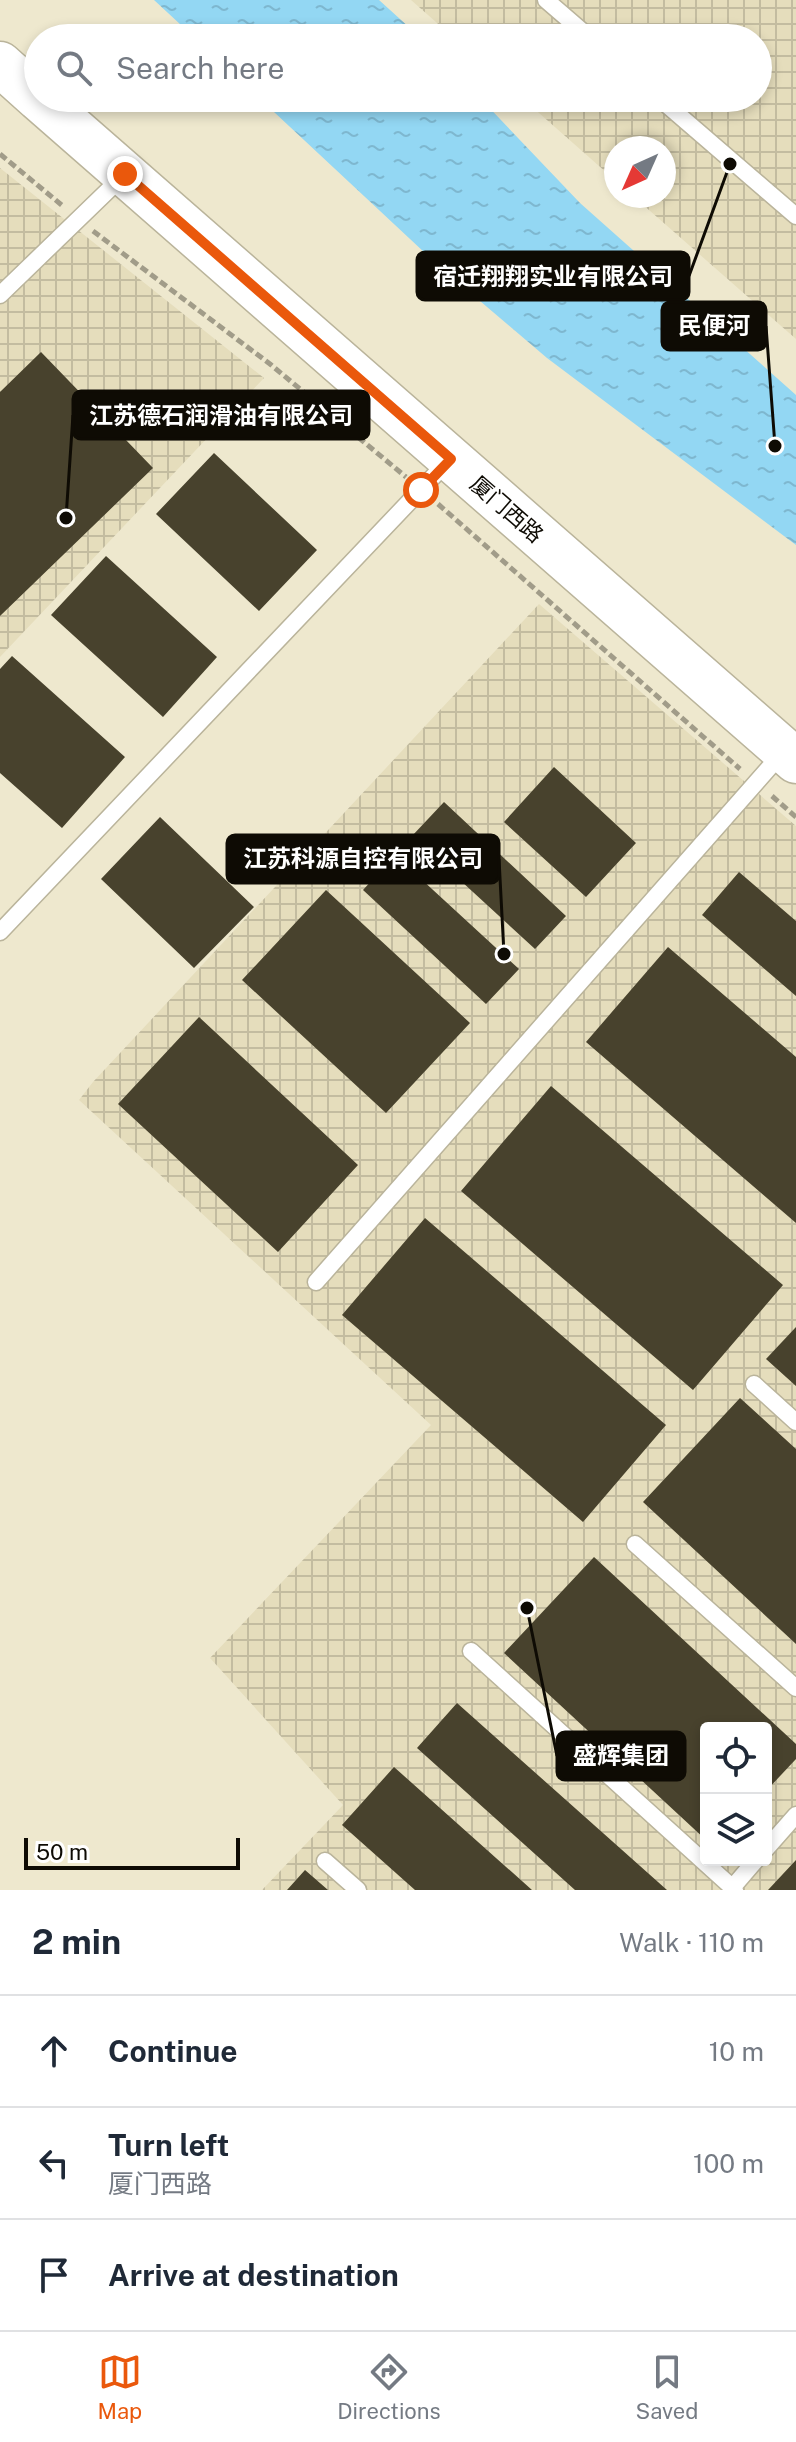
<!DOCTYPE html>
<meta charset="utf-8">
<style>
body{margin:0;font-family:"Public Sans","Noto Sans SC",sans-serif;background:#f2f2f3;color:#1f2937}
.controls{position:absolute;right:24px;bottom:24px;display:grid;overflow:hidden;border-radius:8px;box-shadow:0 4px 12px #0003}
.controls button{width:72px;height:72px;display:grid;place-items:center;padding:0;border:0;border-bottom:2px solid #e0e1e3;background:#fff;color:#1f2937;font:40px sans-serif}
.compass{position:absolute;left:604px;top:136px;width:72px;height:72px;border-radius:50%;background:#fff;box-shadow:0 4px 12px #0003;rotate:225deg}
.scale{position:absolute;left:24px;bottom:20px;width:216px;box-sizing:border-box;padding-left:8px;border:4px solid #0e0b04;border-top:0;font-size:22px;line-height:28px;white-space:nowrap;color:#0e0b04;-webkit-text-stroke:6px #fff;paint-order:stroke}
.stop{position:absolute;width:24px;height:24px;margin:-18px;border:6px solid #ea580c;border-radius:50%;background:#fff}
.stop.end{background:#ea580c;border-color:#fff;box-shadow:0 2px 8px #0008}
.list{margin:0;padding:0;list-style:none}
h2{display:flex;justify-content:space-between;align-items:center;height:104px;margin:0;padding:0 32px;font-size:34px}
h2 small{font-size:26px;font-weight:400;color:#747a83}
.list li{display:grid;grid-template-columns:52px 1fr auto;gap:24px;align-items:center;box-sizing:border-box;height:112px;padding:0 32px;border-top:2px solid #e0e1e3}
.list b{display:block;font-size:30px;white-space:nowrap}
.list p{margin:0;font-size:26px;white-space:nowrap;color:#747a83}
.list em{font-size:26px;font-style:normal;color:#747a83}
.icon{flex:none;width:44px;height:44px;fill:none;stroke:currentColor;stroke-width:2;stroke-linecap:round;stroke-linejoin:round}
.map{position:relative;flex:none;width:796px;height:1890px;overflow:hidden}
.search{position:absolute;background:#fff;box-shadow:0 4px 12px #0003;left:24px;right:24px;top:24px;height:88px;display:flex;align-items:center;gap:20px;box-sizing:border-box;padding:0 28px;border-radius:44px;color:#747a83;font-size:30px}
.sheet{height:440px;background:#fff}
nav{display:flex;justify-content:space-around;align-items:center;box-sizing:border-box;height:112px;border-top:2px solid #e0e1e3;background:#fff;font-size:22px;color:#747a83}
nav a{display:grid;justify-items:center;gap:4px}
nav .on{color:#ea580c}
.map>svg:first-child{display:block}
.industrial{fill:url(#industrial-grid);fill-rule:evenodd}
.water{fill:url(#water-ripples)}
.building{fill:#48422d}
.lines{fill:none;stroke-linecap:round;stroke-linejoin:round}
.lane-casing{stroke:#bab49b;stroke-width:19}
.secondary-casing{stroke:#bab49b;stroke-width:47}
.path{stroke:#a19c89;stroke-width:5;stroke-dasharray:8 4;stroke-linecap:butt}
.lane{stroke:#fff;stroke-width:16}
.secondary{stroke:#fff;stroke-width:44}
.route{stroke:#ea580c;stroke-width:10}
.labels{text-anchor:middle;dominant-baseline:central;stroke-width:8;stroke-linejoin:round;paint-order:stroke}
.street-label{font-size:22px;fill:#0e0b04;stroke:#fff}
.leader{fill:none;stroke:#0e0b04;stroke-width:3}
.callout-dot{fill:#0e0b04;stroke:#fff;stroke-width:3}
.callout{fill:#0e0b04;stroke:#0e0b04;stroke-width:3}
.callout-label{font-size:24px;text-anchor:middle;font-weight:bold;fill:#fff}
</style>
<div class="map">
<svg width="796" height="1890" viewBox="0 0 796 1890">
<defs>
<pattern id="industrial-grid" width="8" height="8" patternUnits="userSpaceOnUse" patternTransform="scale(2)"><rect width="8" height="8" fill="#e5ddbc"/><path d="M0 4h8M4 0v8" fill="none" stroke="#c3bca0"/></pattern>
<pattern id="water-ripples" width="26" height="14" patternUnits="userSpaceOnUse" patternTransform="scale(2)"><rect width="26" height="14" fill="#93d7f3"/><path d="M2 4q2-2 4 0t4 0M15 11q2-2 4 0t4 0" fill="none" stroke="#7eb7cf"/></pattern>
</defs>
<rect width="100%" height="100%" fill="#eee8ce"/>
<path class="industrial" d="M411 0H796V339L633 196H664V148H616V181L522 98H758V38H454Z
M0 168 264 378 0 657Z
M539 604 796 826V1890H262L343 1805 210 1658 431 1425 79 1100 93 1082ZM706 1728H766V1860H706Z"/>
<path class="water" d="M154 0H379L421 38H195Z
M259 98H480L580 203 796 395V545L547 358 440 267Z"/>
<path class="building" d="M41 352 153 468 0 616V392Z
M214 453 317 550 259 611 156 514Z
M106 556 217 657 163 717 51 615Z
M12 656 125 757 62 828 0 773V669Z
M554 767 636 843 586 897 504 822Z
M444 802 566 916 535 949 412 836Z
M160 817 254 907 194 968 101 879Z
M395 855 519 969 486 1004 363 890Z
M739 872 796 921V996L702 915Z
M326 890 470 1023 386 1113 242 980Z
M668 947 796 1057V1223L586 1042Z
M199 1017 358 1165 278 1252 118 1104Z
M551 1086 783 1285 693 1390 461 1191Z
M425 1218 666 1425 583 1522 342 1315Z
M796 1327V1386L766 1359Z
M740 1398 796 1449V1644L643 1502Z
M594 1557 796 1744V1759L766 1791V1728H706V1840L504 1653Z
M457 1703 667 1890H575L417 1748Z
M394 1767 532 1890H415L342 1825Z
M796 1860V1890H768Z
M305 1870 328 1890H287Z"/>
<g class="lines">
<g class="lane-casing">
<path id="lane" d="M546 0 590 38
M659 98 796 216
M0 295 123 176
M0 932 449 460
M316 1282 783 752
M754 1384 796 1422
M635 1544 796 1688
M471 1651 735 1890
M766 1849 796 1815
M325 1861 358 1890
M732 1888 756 1860"/>
</g>
<g class="secondary-casing">
<path id="secondary" d="M0 64 38 98
M38 98 796 761"/>
</g>
<path class="path" d="M0 154 64 207
M93 231 270 364 406 477
M438 504 740 769
M772 796 796 817"/>
<use href="#lane" class="lane"/>
<use href="#secondary" class="secondary"/>
</g>
<g class="lines">
<path class="route" d="M125 174 451 459 421 490"/>
</g>
<g class="labels">
<g class="street-label">
<text transform="translate(507 509) rotate(41)">厦门西路</text>
</g>
</g>
<path class="leader" d="M730 164L689 276M775 446L766 326M66 518L73 415M504 954L499 859M527 1608L557 1756"/>
<g class="callout-dot">
<circle cx="730" cy="164" r="8"/>
<circle cx="775" cy="446" r="8"/>
<circle cx="66" cy="518" r="8"/>
<circle cx="504" cy="954" r="8"/>
<circle cx="527" cy="1608" r="8"/>
</g>
<g class="callout">
<rect x="417" y="252" width="272" height="48" rx="8"/>
<rect x="662" y="302" width="104" height="48" rx="8"/>
<rect x="73" y="391" width="296" height="48" rx="8"/>
<rect x="227" y="835" width="272" height="48" rx="8"/>
<rect x="557" y="1732" width="128" height="48" rx="8"/>
</g>
<g class="callout-label">
<text x="553" y="285">宿迁翔翔实业有限公司</text>
<text x="714" y="334">民便河</text>
<text x="221" y="424">江苏德石润滑油有限公司</text>
<text x="363" y="867">江苏科源自控有限公司</text>
<text x="621" y="1764">盛辉集团</text>
</g>
</svg>
<div class="controls">
<button><svg class="icon" aria-label="locate" viewBox="0 0 24 24"><circle cx="12" cy="12" r="6"/><path d="M12 2v4M12 18v4M2 12h4M18 12h4"/></svg></button>
<button><svg class="icon" aria-label="layers" viewBox="0 0 24 24"><path d="M12 4l9 5-9 5-9-5zM3 14l9 5 9-5"/></svg></button>
</div>
<svg class="compass" viewBox="-18 -18 36 36"><path d="M0-13l5 13h-10z" fill="#e53935"/><path d="M0 13l5-13h-10z" fill="#747a83"/></svg>
<div class="scale">50 m</div>
<div class="stop" style="left:421px;top:490px"></div>
<div class="stop end" style="left:125px;top:174px"></div>
<div class="search"><svg class="icon" aria-label="search" viewBox="0 0 24 24"><circle cx="10" cy="10" r="6"/><path d="M15 15l6 6"/></svg>Search here</div>
</div>
<section class="sheet">
<h2>2 min<small>Walk · 110 m</small></h2>
<ul class="list">
<li><svg class="icon" aria-label="ahead" viewBox="0 0 24 24"><path d="M12 20V5M6 11l6-6 6 6"/></svg><div><b>Continue</b></div><em>10 m</em></li>
<li><svg class="icon" aria-label="left" viewBox="0 0 24 24"><path d="M17 20v-9H6M10 6l-5 5 5 5"/></svg><div><b>Turn left</b><p>厦门西路</p></div><em>100 m</em></li>
<li><svg class="icon" aria-label="arrive" viewBox="0 0 24 24"><path d="M6 21V4h12l-3 4 3 4H6"/></svg><div><b>Arrive at destination</b></div></li>
</ul>
</section>
<nav>
<a class="on"><svg class="icon" aria-label="map" viewBox="0 0 24 24"><path d="M3 6l6-2 6 2 6-2v14l-6 2-6-2-6 2zM9 4v14M15 6v14"/></svg>Map</a>
<a><svg class="icon" aria-label="directions" viewBox="0 0 24 24"><path d="M12 3l9 9-9 9-9-9zM9 14v-3h6M13 9l2 2-2 2"/></svg>Directions</a>
<a><svg class="icon" aria-label="saved" viewBox="0 0 24 24"><path d="M7 4h10v16l-5-4-5 4z"/></svg>Saved</a>
</nav>
